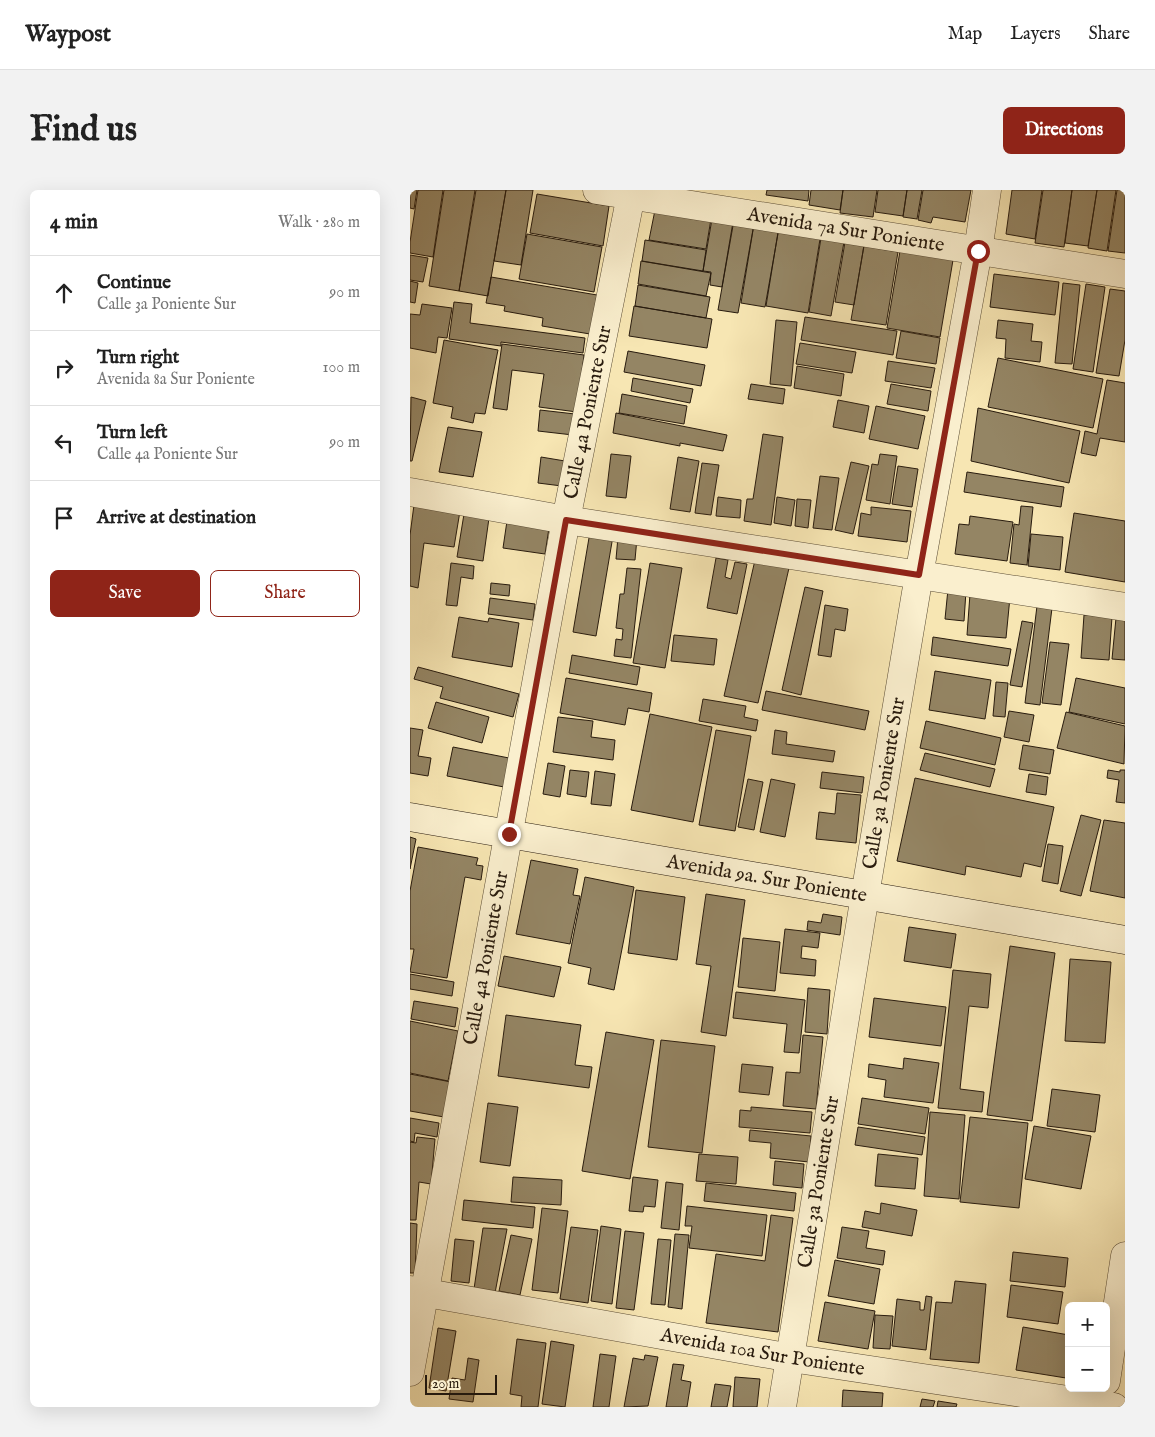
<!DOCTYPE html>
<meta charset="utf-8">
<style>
body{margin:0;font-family:"IM FELL English",serif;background:#f2f2f2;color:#222}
.controls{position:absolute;right:15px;bottom:15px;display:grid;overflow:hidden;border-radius:8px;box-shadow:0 5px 20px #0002}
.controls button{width:45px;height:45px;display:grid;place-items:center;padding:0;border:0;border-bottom:1px solid #e0e0e0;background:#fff;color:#222;font:25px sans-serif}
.scale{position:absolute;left:15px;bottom:12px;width:72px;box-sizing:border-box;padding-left:5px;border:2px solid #281b0e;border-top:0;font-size:14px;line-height:18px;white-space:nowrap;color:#281b0e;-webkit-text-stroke:4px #faefce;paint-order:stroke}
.stop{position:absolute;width:15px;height:15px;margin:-11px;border:4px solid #8f2418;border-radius:50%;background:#fff}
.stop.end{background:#8f2418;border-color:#fff;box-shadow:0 1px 5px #0008}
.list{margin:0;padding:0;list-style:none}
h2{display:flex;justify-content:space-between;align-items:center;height:65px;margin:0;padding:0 20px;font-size:21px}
h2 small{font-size:16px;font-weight:400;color:#767676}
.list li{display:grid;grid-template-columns:32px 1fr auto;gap:15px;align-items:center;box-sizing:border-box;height:75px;padding:0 20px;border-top:1px solid #e0e0e0}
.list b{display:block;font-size:19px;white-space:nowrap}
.list p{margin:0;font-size:16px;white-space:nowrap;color:#767676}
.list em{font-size:16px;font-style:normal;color:#767676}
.actions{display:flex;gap:10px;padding:15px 20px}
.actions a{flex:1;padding:11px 0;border:1px solid #8f2418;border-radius:8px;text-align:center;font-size:18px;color:#8f2418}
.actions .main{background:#8f2418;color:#fff}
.icon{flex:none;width:28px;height:28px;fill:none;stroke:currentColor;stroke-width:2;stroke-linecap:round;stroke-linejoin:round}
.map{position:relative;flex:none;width:715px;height:1217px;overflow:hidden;border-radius:8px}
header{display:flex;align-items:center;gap:30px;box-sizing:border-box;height:70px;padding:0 25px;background:#fff;border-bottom:1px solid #e0e0e0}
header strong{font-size:24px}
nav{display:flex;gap:28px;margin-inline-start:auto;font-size:18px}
.intro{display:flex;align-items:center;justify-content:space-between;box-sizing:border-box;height:120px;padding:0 30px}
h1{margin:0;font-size:35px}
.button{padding:12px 22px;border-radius:8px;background:#8f2418;color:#fff;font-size:18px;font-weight:700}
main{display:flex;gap:30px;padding:0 30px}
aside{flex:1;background:#fff;border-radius:8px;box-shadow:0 5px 20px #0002}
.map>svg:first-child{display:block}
.building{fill:#948564;stroke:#281b0e}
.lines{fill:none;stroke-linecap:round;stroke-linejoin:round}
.minor-casing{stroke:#5c4e37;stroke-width:29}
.secondary-casing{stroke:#281b0e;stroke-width:29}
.minor{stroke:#faefce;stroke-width:28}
.secondary{stroke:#faefce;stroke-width:28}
.route{stroke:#8f2418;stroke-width:6}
.labels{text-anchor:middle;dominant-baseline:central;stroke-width:4;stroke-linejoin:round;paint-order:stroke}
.street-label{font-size:20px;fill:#281b0e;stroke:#faefce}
</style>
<header>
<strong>Waypost</strong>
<nav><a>Map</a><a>Layers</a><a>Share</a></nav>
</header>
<div class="intro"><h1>Find us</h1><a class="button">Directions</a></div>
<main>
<aside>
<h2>4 min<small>Walk · 280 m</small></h2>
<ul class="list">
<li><svg class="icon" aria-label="ahead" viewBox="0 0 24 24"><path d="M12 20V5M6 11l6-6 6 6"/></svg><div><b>Continue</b><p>Calle 3a Poniente Sur</p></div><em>90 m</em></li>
<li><svg class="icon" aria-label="right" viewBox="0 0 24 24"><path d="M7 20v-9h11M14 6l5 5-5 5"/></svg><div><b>Turn right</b><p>Avenida 8a Sur Poniente</p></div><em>100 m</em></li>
<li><svg class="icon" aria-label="left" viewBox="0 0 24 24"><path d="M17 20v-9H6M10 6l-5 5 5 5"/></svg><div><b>Turn left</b><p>Calle 4a Poniente Sur</p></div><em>90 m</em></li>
<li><svg class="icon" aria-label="arrive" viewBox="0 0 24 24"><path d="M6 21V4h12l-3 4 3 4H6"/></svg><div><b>Arrive at destination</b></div></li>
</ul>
<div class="actions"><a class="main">Save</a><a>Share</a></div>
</aside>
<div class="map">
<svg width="715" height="1217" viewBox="0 0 715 1217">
<rect width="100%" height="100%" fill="#f7e6b3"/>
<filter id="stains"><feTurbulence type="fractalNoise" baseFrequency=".004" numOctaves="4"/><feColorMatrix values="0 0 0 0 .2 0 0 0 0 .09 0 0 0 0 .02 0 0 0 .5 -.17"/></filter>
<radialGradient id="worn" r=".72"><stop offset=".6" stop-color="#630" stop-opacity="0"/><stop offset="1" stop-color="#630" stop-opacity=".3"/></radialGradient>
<path class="building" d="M0 0H7L4 19 0 18Z
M8 0H33L23 67 0 63V52Z
M34 0H65L49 101 19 96Z
M66 0H96L78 106 49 101Z
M96 0H123L111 75 84 71Z
M357 0H399L398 11 356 5Z
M401 0H433L430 20 399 15Z
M433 0H467L463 27 430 23Z
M468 0H497L493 26 465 22Z
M497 0H512L507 29 493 27Z
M513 0H561L555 32 523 27 521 33 508 30Z
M602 0H632L625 49 596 44Z
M633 0H662L654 57 625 53Z
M662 0H687L678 56 655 53Z
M687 0H706L697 61 678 58Z
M707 0H715V63L698 61Z
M127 4 199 16 193 56 120 43Z
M245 20 301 29 296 59 239 50Z
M302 29 323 32 312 97 300 95 301 82 293 81Z
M324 30 344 34 328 123 308 120Z
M344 34 369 38 355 117 331 113Z
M369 36 411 43 398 123 356 116Z
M117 44 192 57 184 102 109 89Z
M411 48 434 52 421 126 399 122Z
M235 50 296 60 293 81 232 71Z
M435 52 454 55 444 115 425 112Z
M454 56 488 62 476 135 441 130Z
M490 61 543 70 530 147 477 138Z
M0 65 18 68 13 92 0 90Z
M231 71 301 83 296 106 228 94Z
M584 84 649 92 645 125 580 117Z
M81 87 187 105 180 144 132 136 133 128 94 121 95 116 76 113Z
M0 91 8 93 5 113 0 112Z
M653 93 670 95 662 174 645 173Z
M676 94 695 97 683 182 663 179Z
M228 95 300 107 296 128 225 116Z
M700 99 715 101V150L709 186 686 183Z
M44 112 62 114 60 133 175 148 173 163 91 152V156L39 149Z
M12 114 42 118 37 148 28 147 26 163 0 158V124L10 125Z
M224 116 302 129 297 158 219 146Z
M395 127 487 141 483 165 391 150Z
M366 130 387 132 381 196 360 194Z
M588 130 623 134 621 151 632 152 630 172 595 168 596 149 586 148Z
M491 141 530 148 526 174 486 168Z
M34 150 88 160 75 224 65 223 63 233 41 228 43 217 23 213Z
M390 153 446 162 442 183 386 174Z
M92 154 174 165 167 222 129 217 134 184 102 180 97 220 83 218Z
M218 161 295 175 291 196 214 182Z
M588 168 693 189 683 238 578 217Z
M478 171 525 178 521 198 475 191Z
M387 176 434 184 431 206 384 198Z
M223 188 283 199 280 213 221 201Z
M697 190 715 193V252L690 248 686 266 671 263 675 241 687 244Z
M341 194 375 199 373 214 338 209Z
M481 194 521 201 518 221 477 214Z
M212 204 277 216 274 234 209 223Z
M1 207 16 211 2 271H0Z
M428 210 459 216 454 243 423 237Z
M466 216 515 226 508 259 459 249Z
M568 218 670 241 659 293 561 271Z
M130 220 165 224 163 245 128 241Z
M206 223 317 245 313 261 270 253V256L203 243Z
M38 237 72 242 63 287 29 282Z
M353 244 373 247 361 335 334 331 337 309H343Z
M201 264 221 266 216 308 196 306Z
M470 264 487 266 480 314 456 310 462 274 468 275Z
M131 267 155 271 152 296 128 293Z
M268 267 289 271 280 322 260 319Z
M441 272 459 276 443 344 425 340Z
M292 273 309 275 301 325 285 323Z
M488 276 508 279 502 317 482 314Z
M557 282 654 297 651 317 554 302Z
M410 286 429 288 422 340 403 338Z
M308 307 331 310 330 328 306 326Z
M367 307 385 310 381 336 364 333Z
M387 309 401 310 398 338 385 336Z
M4 315 50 321 44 357 14 353 8 398 0 396V345Z
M611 316 623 317 617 375 600 373 604 334 609 335Z
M461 317 501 321 497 352 448 346 451 323 461 325Z
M664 323 715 331V392L655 382Z
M54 324 79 328 73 371 47 367Z
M560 326 603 332 597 371 545 364 549 334 559 335Z
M97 331 139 338 135 364 93 358Z
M180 342 203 346 186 446 163 442Z
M621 344 653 347 650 380 618 376Z
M208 347 227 348 225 370 206 369Z
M306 368 318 370 315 387 321 389 325 372 337 374 327 424 297 418Z
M345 370 379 378 348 513 314 506Z
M41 373 64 376 63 389 51 387 47 416 36 415Z
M240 373 272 378 255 478 223 473Z
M217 378 231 379 221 468 204 466 206 449 212 450 213 439 206 438 210 404H214Z
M81 393 100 395 99 406 80 404Z
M395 397 413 401 391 505 372 500Z
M538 399 556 401 554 431 535 429Z
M560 404 600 407 596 448 557 445Z
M80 408 125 414 123 430 78 424Z
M415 415 438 419 435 441 425 439 421 467 408 465Z
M627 416 642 418 630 515 615 513Z
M674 425 702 427 699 470 671 468Z
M49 427 78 432 79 428 109 433 102 477 42 467Z
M706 428 715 429V470L702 469Z
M612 431 623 433 612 497 600 495Z
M264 445 307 449 304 475 261 471Z
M523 447 601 459 598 476 521 465Z
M640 452 659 454 651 515 632 513Z
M162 465 230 477 227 495 159 483Z
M8 477 109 504 103 527 30 508 33 497 4 489Z
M525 481 581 490 575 529 519 520Z
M156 488 242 503 239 522 218 518 215 535 150 523Z
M666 488 715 498V534L659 522Z
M586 492 598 493 595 527 583 526Z
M356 501 459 521 455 540 352 520Z
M293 509 336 516 334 527 348 530 346 541 289 531Z
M26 512 79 527 72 553 18 538Z
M599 521 624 525 619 552 594 547Z
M656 522 715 536 714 574 647 558Z
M240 524 302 537 283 632 221 620Z
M148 527 183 531 181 547 205 550 203 570 143 562Z
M516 531 591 548 585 575 510 558Z
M0 538 13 540 8 566 21 568 18 586 0 583Z
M306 540 341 546 325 641 289 635Z
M365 540 377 542 376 554 425 561 423 572 362 564Z
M613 555 644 560 640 584 609 579Z
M43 557 99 568 94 597 37 586Z
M515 563 585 579 580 597 510 580Z
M138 573 155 576 150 607 133 604Z
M160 580 179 582 176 607 157 604Z
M698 580 710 582V580H715V613L706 612 709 590 697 588Z
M185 581 205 584 201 616 181 614Z
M412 582 454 587 452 603 410 598Z
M619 584 638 587 636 605 616 602Z
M505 588 644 617 631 677 614 673 611 687 556 676 555 685 487 671Z
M338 589 353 592 344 640 328 637Z
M361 589 385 594 375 647 350 642Z
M427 603 451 605 446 653 406 649 409 622 425 624Z
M671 625 691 630 671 706 650 701Z
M694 630 715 633V708L680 701Z
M0 647 6 649 0 679Z
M638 654 653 656 648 694 632 691Z
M8 657 68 668 66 675 73 676 71 690 55 687 37 788 0 782 4 759H0V701Z
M121 670 168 679 163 705 170 706 160 754 106 744Z
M175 687 224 697 204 800 178 794 181 778 158 773Z
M226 700 275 707 267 770 218 763Z
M296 704 335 710 316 846 291 842 301 776 286 774Z
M413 724 432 727 430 745 397 740 398 731 411 733Z
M499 737 546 744 541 778 494 771Z
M375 739 410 743 408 758 392 756 391 768 406 770 405 786 370 783Z
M333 748 370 752 365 801 328 797Z
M600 756 645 763 622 931 577 925Z
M94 766 151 777 144 807 88 796Z
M660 769 701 772 695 853 655 851Z
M543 780 581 784 578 818 559 816 550 899 574 902 572 922 528 918Z
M0 784 44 792 42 806 0 799Z
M398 798 420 800 417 844 395 842Z
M326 802 395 810 389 863 374 862 377 834 323 828Z
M464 808 536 817 531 856 459 847Z
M4 811 48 818 45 837 1 829Z
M96 825 171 835 165 875 182 877 179 898 88 886Z
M0 831 48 841 38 891 0 883Z
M196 842 244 850 220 989 172 981Z
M393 845 413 847 406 919 373 916 376 882 390 883Z
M251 850 305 856 292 963 238 957Z
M494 868 529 873 523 913 474 907 476 890 458 887 459 874 493 879Z
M332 874 363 877 359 905 329 902Z
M0 884 41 892 34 927 0 921Z
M642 899 690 905 685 942 637 936Z
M452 908 519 918 515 944 448 934Z
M78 913 108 917 100 976 70 972Z
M341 917 402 922 400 943 329 937 330 920 341 921Z
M520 922 555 925 549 1009 514 1006Z
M560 927 618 933 609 1018 550 1012Z
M0 928 29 933 27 947 5 943 4 952 0 951Z
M624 936 681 946 671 999 615 989Z
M448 937 515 947 512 965 445 955Z
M340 940 401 946 399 972 360 968 361 953 339 951Z
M7 947 25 949 21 994 9 992 6 1030H0V952L6 953Z
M289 964 328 967 326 994 286 991Z
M468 964 508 968 505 999 465 996Z
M365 971 394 974 392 998 363 995Z
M103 987 152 990 151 1015 101 1012Z
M223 987 248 990 245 1017 234 1016 233 1022 219 1021Z
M256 992 273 994 269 1040 251 1038Z
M296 993 386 1003 384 1021 294 1011Z
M54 1010 125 1017 123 1038 52 1030Z
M471 1013 507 1020 502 1046 452 1037 455 1021 470 1024Z
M277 1016 357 1025 352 1066 279 1058 282 1036H275Z
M132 1018 158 1021 148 1103 122 1100Z
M361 1025 383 1028 368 1142 296 1133 306 1064 355 1071Z
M0 1033 7 1034 5 1083H0Z
M191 1036 211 1039 202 1114 181 1111Z
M161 1037 188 1040 178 1113 150 1109Z
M432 1037 459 1041 456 1058 475 1061 473 1075 427 1068Z
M73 1038 97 1039 85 1103 64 1099Z
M215 1041 234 1043 224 1120 206 1118Z
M265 1044 279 1045 272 1119 258 1117Z
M101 1045 122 1049 110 1105 89 1101Z
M45 1049 64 1051 59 1093 41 1091Z
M248 1049 261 1050 255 1115 241 1114Z
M603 1062 658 1068 655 1097 600 1091Z
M425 1070 470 1079 464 1114 418 1106Z
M545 1091 576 1094 569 1173 520 1169 526 1112 542 1113Z
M601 1095 653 1102 648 1134 597 1127Z
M516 1106 522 1107 516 1160 482 1156 487 1109 510 1112V1120H514Z
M415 1112 465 1121 458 1159 408 1151Z
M465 1125 483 1126 480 1159 463 1158Z
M613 1137 659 1145V1173L656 1188 606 1180Z
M28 1138 46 1141 36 1201 19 1198Z
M107 1149 136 1153 128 1217H111L112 1206 100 1204Z
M141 1151 164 1155 155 1217 132 1214Z
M190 1164 206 1166 199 1217H183Z
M235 1165 248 1167 238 1216 214 1217 223 1168 234 1170Z
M58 1168 69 1170 63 1212 39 1209 42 1188 55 1190Z
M263 1174 274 1175 271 1190 281 1192 277 1217H256Z
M325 1187 350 1189 347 1217H323Z
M305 1194 321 1196 317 1217H301Z
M433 1200 473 1203 472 1217H432Z
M512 1209 525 1211 523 1217H510Z
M528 1211 547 1214 546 1217H527Z"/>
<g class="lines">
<g class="minor-casing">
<g id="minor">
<path id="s1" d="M187 0 715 84"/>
<path d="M0 302 156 330 715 417"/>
<path id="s2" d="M0 1100 381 1168 704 1217"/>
<path id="s3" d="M0 1182 156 330 222 0"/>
<path d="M696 1191 715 1066"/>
<path id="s4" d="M372 1217 455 705 509 385 568 61 577 0"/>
</g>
</g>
<g class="secondary-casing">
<g id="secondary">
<path id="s5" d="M0 627 715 750"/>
</g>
</g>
<use href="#minor" class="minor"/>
<use href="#secondary" class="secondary"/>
</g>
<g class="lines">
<path class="route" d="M99 644 156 330 509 385 568 61"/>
</g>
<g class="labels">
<g class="street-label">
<text stroke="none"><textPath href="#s1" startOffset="252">Avenida 7a Sur Poniente</textPath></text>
<text stroke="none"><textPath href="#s3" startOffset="976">Calle 4a Poniente Sur</textPath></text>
<text stroke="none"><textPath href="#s4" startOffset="632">Calle 3a Poniente Sur</textPath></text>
<text stroke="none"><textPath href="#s5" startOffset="362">Avenida 9a. Sur Poniente</textPath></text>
<text stroke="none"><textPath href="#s3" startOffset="421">Calle 4a Poniente Sur</textPath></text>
<text stroke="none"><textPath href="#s4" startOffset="228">Calle 3a Poniente Sur</textPath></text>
<text stroke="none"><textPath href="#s2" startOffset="358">Avenida 10a Sur Poniente</textPath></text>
</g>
</g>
<rect width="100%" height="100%" filter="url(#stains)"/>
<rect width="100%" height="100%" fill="url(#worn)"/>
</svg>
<div class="controls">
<button>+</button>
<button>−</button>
</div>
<div class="scale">20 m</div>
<div class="stop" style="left:568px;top:61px"></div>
<div class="stop end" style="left:99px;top:644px"></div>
</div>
</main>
